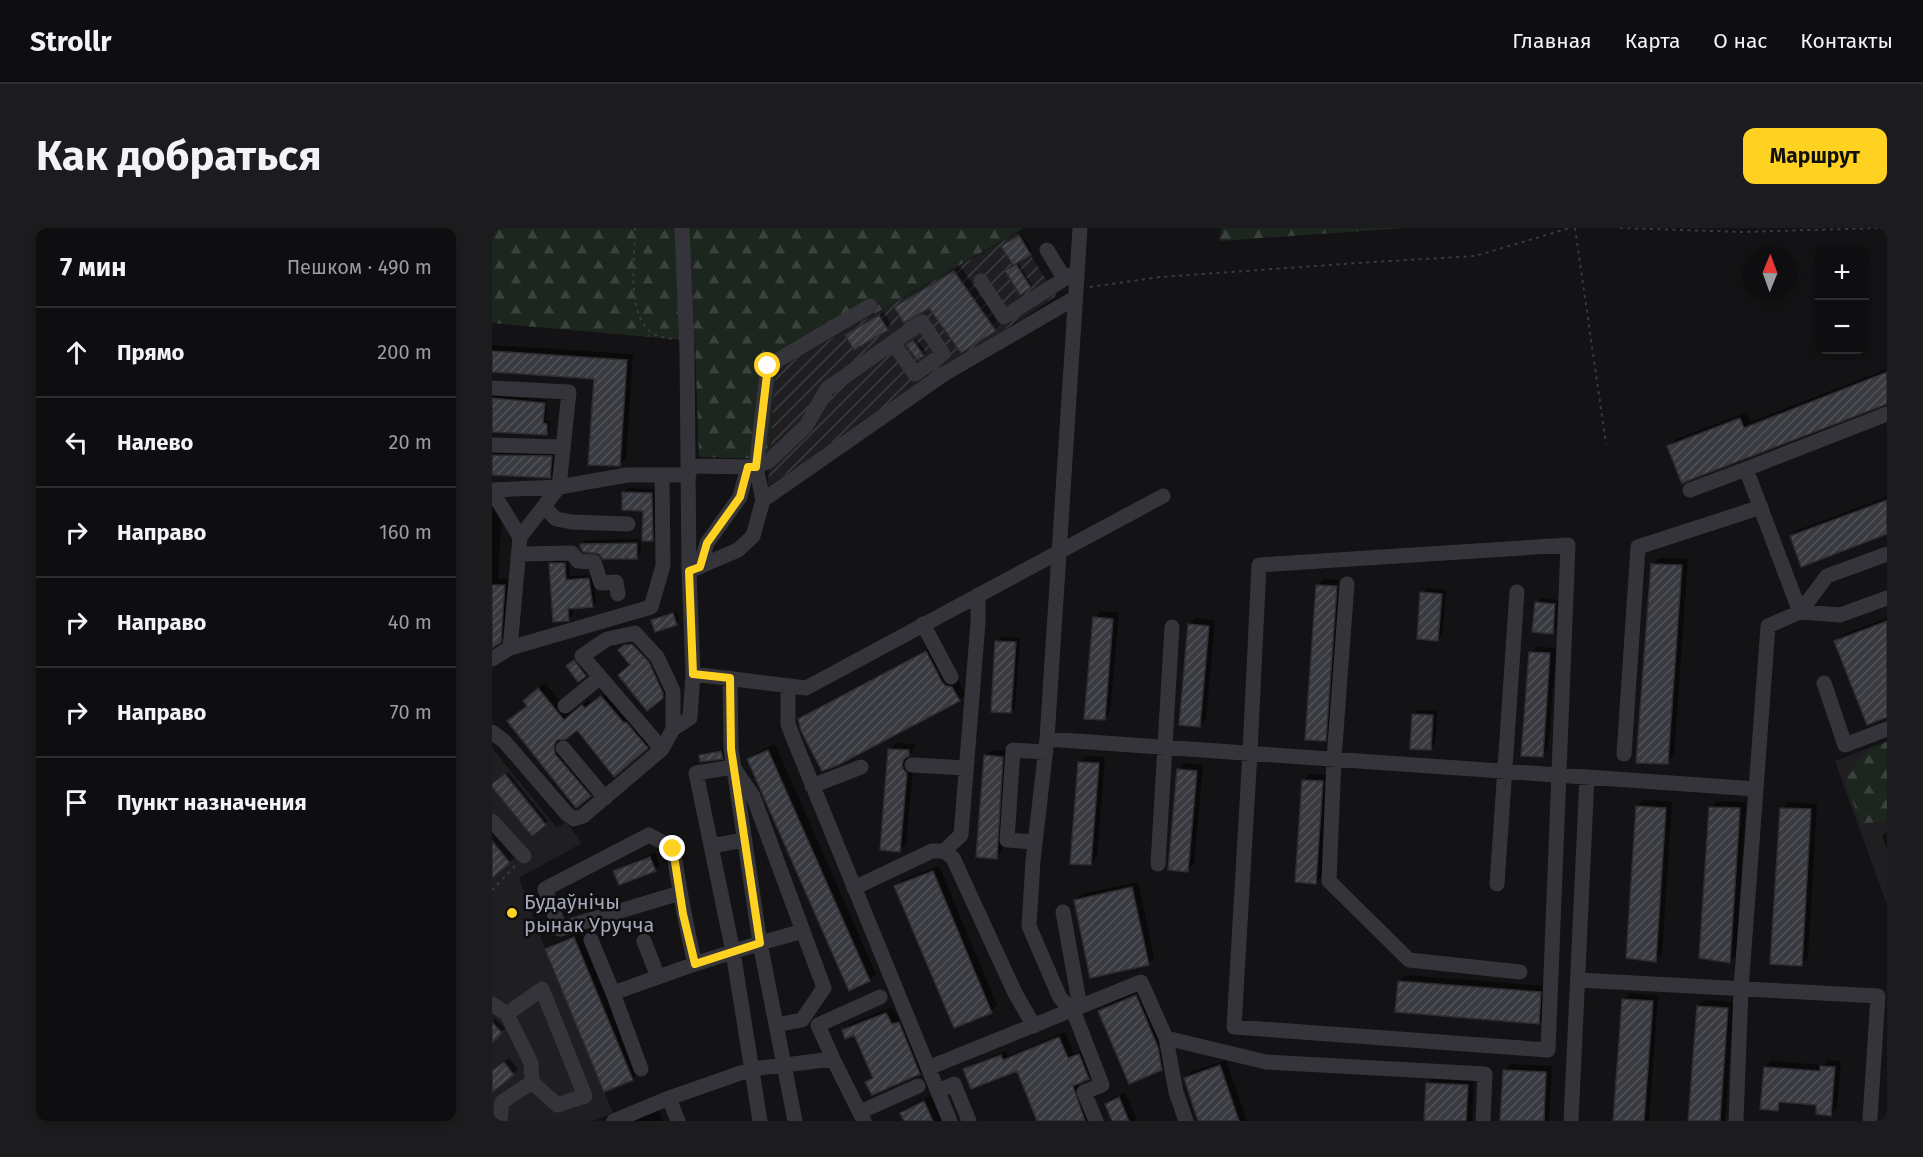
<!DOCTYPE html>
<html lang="ru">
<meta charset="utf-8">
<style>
body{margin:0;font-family:"Fira Sans",sans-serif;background:#1c1c1e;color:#f1f3f6}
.controls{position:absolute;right:18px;top:18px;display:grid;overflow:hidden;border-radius:12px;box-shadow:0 3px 9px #0003}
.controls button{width:54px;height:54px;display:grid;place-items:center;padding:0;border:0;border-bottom:2px solid #2e2e30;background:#0e0e10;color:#f1f3f6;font:30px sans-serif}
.compass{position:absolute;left:1251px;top:18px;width:54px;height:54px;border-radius:50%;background:#0e0e10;box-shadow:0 3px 9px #0003;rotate:1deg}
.stop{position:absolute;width:18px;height:18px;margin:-14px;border:4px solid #ffd221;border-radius:50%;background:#fff}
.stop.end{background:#ffd221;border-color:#fff;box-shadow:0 2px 6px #0008}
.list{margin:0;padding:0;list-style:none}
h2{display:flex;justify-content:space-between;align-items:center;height:78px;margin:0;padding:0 24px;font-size:26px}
h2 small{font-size:20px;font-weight:400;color:#9b9c9f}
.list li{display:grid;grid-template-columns:39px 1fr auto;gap:18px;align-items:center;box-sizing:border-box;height:90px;padding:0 24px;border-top:2px solid #2e2e30}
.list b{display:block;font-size:22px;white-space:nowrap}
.list em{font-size:20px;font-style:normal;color:#9b9c9f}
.icon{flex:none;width:33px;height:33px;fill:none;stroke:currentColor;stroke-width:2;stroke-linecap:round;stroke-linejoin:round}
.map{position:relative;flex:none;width:1395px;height:893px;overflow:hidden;border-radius:12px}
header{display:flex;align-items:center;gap:36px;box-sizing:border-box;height:84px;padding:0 30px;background:#0e0e10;border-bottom:2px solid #2e2e30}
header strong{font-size:28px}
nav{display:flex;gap:33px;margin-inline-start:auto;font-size:21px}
.intro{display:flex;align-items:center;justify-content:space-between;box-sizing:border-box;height:144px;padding:0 36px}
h1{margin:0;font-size:42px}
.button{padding:15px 27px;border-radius:12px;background:#ffd221;color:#111;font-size:21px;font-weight:700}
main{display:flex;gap:36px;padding:0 36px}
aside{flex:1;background:#0e0e10;border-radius:12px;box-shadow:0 3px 9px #0003}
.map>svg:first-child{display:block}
.built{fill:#1f1f22}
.industrial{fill:url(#industrial-furrows)}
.forest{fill:url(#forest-firs)}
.shadow{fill:#0007}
.building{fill:url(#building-hatch);stroke:#2d2d31;stroke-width:1.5}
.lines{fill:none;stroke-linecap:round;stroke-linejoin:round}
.path{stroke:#3a3b41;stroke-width:2;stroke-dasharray:3 4.5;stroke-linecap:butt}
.minor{stroke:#34343a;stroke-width:15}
.route{stroke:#ffd221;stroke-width:8}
.poi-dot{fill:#ffd221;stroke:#0e0e10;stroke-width:2}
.labels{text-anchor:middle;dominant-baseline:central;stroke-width:5;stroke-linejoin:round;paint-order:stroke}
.poi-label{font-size:20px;fill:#a3a7b7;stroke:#0e0e10;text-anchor:start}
</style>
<header>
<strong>Strollr</strong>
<nav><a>Главная</a><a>Карта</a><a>О нас</a><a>Контакты</a></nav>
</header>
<div class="intro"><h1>Как добраться</h1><a class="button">Маршрут</a></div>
<main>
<aside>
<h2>7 мин<small>Пешком · 490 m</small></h2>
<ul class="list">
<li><svg class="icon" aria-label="ahead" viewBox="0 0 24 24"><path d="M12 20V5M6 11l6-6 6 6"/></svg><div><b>Прямо</b></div><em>200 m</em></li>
<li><svg class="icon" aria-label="left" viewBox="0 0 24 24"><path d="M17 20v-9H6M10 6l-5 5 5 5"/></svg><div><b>Налево</b></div><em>20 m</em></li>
<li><svg class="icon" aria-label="right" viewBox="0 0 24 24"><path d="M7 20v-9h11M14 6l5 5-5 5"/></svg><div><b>Направо</b></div><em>160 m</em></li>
<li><svg class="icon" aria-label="right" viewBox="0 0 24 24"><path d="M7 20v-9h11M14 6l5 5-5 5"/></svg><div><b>Направо</b></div><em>40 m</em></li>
<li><svg class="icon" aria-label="right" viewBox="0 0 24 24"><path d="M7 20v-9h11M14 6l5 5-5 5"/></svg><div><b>Направо</b></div><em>70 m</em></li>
<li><svg class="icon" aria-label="arrive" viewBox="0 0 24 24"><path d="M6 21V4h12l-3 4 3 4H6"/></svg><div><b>Пункт назначения</b></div></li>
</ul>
</aside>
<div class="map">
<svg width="1395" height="893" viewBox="0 0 1395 893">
<defs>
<pattern id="industrial-furrows" width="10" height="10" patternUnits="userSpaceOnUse" patternTransform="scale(1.5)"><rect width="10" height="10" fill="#1f1f22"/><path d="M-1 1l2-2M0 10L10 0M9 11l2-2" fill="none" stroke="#3c3d40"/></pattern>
<pattern id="forest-firs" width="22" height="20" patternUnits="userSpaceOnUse" patternTransform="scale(1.5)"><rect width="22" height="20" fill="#1d251f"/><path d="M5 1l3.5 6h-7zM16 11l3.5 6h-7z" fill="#3b423d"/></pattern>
<pattern id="building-hatch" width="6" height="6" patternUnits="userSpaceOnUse" patternTransform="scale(1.5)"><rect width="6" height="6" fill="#3a3b40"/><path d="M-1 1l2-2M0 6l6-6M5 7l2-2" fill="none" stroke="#535459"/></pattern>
</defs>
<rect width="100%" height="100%" fill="#131315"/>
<path class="built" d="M1395 513V677L1343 533Z
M0 520 65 600 74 594 90 615 27 650 53 721 121 885 101 893H0Z"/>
<path class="industrial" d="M525 5 564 68 276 258 283 143Z"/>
<path class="forest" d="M0 0H532L283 143 277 231 207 229 203 113 0 95Z
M730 0H914L727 13Z
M1395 514V592L1392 594 1369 595 1353 553 1375 522Z"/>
<path class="shadow" d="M529 6 540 23 525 33 540 57 529 65 523 37 511 18Z
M468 38 508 96 503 102 437 78 404 79 431 60 432 62Z
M392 84 399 97 395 101 355 107Z
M424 111 434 124 431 127 419 114Z
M0 117 141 126 134 230 127 237 104 149 0 142Z
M1395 141V175L1177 219 1183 212 1255 184 1259 194Z
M0 166 15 168V169L55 172 54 192 58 193V202L54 205 0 202Z
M0 218 66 223 64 242 58 248 0 245Z
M136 260 164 261 165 307 160 312 149 311V324L145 329 109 326 90 316 94 312 152 311V281L131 265Z
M1395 269V304L1300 308 1306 302Z
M0 277 10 281 6 351H19L15 406 0 418Z
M1167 330 1196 331 1182 528 1175 534 1160 337Z
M76 331 78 348 101 347 104 374 100 378 80 379 81 387 77 391 59 336 63 332Z
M832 351 851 352 839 505 833 512 825 357Z
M934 360 954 362 950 407 946 412 930 365Z
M1049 370 1067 372 1065 399 1060 404 1044 375Z
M184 383 187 393 184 396 161 392 163 389Z
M609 383 627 385 618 484 612 491 602 390Z
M704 390 723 392 714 491 707 498 698 396Z
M1395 390V488L1343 414 1350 407Z
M510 409 528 410 523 479 518 484 505 413Z
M145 412 161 430 175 464 170 469 128 423 138 413Z
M441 418 461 452 466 453 473 466 467 472 307 492 314 485Z
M1045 419 1064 420 1056 521 1050 527 1038 425Z
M85 431 96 444 87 452 79 436Z
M53 455 79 487 97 472 100 475 116 463 161 513 122 547 85 500 67 510 69 519 104 561 84 578 36 477 39 467Z
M926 482 945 483 943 515 939 520 921 487Z
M404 515 423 516V520L416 528 417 534 421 539 414 616 407 622 398 522Z
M283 516 384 746 378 752 257 531 263 525Z
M232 521 233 527 230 529 208 528 211 525Z
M500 522 516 523 510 623 504 629 494 528Z
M594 528 613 529 605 629 598 636 588 534Z
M693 535 711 537 702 636 695 643 686 542Z
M16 544 56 593 40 606 3 555Z
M818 546 837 547 830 648 824 654 812 552Z
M1152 572 1180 574 1170 726 1164 732 1145 578Z
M1225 573 1254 574 1244 727 1238 734 1218 580Z
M1296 574 1325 576 1316 730 1309 736 1289 581Z
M0 603 22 630 17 634 0 641Z
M1395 604V621L1390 608Z
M163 625 168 637 163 641 123 644 128 639Z
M447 638 505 777 499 783 404 658 410 652Z
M646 654 662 729 656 736 583 672 590 666Z
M89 704 146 844 140 851 55 721 62 715Z
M913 747 1054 758 1053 788 1047 794 907 754Z
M650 761 676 835 669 841 607 783 614 777Z
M1138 765 1166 767 1157 893H1123L1131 771Z
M1213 772 1242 774 1233 893H1198L1206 778Z
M400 779 407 791 413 788 434 839 428 845 375 854 382 848 363 805 352 802 358 796Z
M3 790 13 800 0 812V793Z
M573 804 582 826 593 821 602 845 597 850 586 854 597 893H546L525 842H473L479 836 514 823 516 828Z
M17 830 26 841 0 862V843Z
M734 832 755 893H708L693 850 699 844Z
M1336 832 1349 833 1345 880 1338 886 1326 876 1292 873 1286 881 1273 839 1279 833 1331 837Z
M1018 836 1060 838 1057 893H1010L1012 843Z
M942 849 982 851 980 893H934L936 856Z
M633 864 645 893H622L614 876 621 870Z
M439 868 450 893H413L410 885 416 879Z
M167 882 171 893H141Z"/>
<path class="building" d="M527 7 539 27 521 37 509 18Z
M524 36 539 60 528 67 513 43Z
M462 43 504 103 469 125 437 80 412 95 402 79Z
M387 87 396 102 362 122 353 107Z
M421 112 432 128 425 132 414 117Z
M0 123 135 132 128 238 96 237 102 151 0 144Z
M1395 144V176L1195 253 1190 256 1175 218 1248 190 1252 200Z
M0 170 53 175 51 195 55 196V207L0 204Z
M0 227 60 228 58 250 0 247Z
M130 264 160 265 161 313H150L151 283 130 282Z
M1395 272V306L1309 339 1298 308Z
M145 315V331H111L107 326 91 324 88 319V316Z
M57 335H73L74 352 97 350 101 379 76 381 77 393 61 394Z
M1159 336 1190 337 1176 536 1144 535Z
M0 357H13L9 414 0 420Z
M824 357 845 358 834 513 813 512Z
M928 364 950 366 946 413 925 411Z
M1043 374 1063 376 1061 406 1040 404Z
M181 385 185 397 163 404 159 392Z
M601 389 621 391 613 492 592 491Z
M1395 393V489L1375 497 1342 413Z
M696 396 717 398 708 499 687 497Z
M503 413 524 414 519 485 499 484Z
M140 416 157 434 171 465V470L155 483 126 447 138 437 126 422 132 417Z
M434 423 450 454 454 458 460 459 468 473 346 537 330 543 309 503 306 491Z
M1037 424 1058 425 1051 529 1029 528Z
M82 432 94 448 86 454 74 438Z
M46 460 72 492 90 477 93 480 109 468 132 495 134 494 156 520 122 549 85 502 74 511 65 512 62 517 63 526 99 568 84 580 15 493 35 478 31 473Z
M920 486 941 487 939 522 918 521Z
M396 521 417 522V528L412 531 410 536 411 541 415 545 408 624 388 622Z
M276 522 378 753 357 763 255 531Z
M229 523 231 531 208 534 207 527Z
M492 527 511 529 505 631 484 629Z
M586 534 607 535 599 637 578 636Z
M685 541 705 543 696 644 676 642Z
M13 546 54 597 40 608 0 559V556Z
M810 552 831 553 824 656 803 654Z
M1144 578 1174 580 1164 734 1134 730Z
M1217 579 1248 580 1238 735 1207 730Z
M1288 580 1319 581 1310 738 1278 736Z
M0 613 18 635 0 650Z
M158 629 164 643 127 657 121 643Z
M441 643 500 785 462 800 402 658Z
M640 659 657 737 598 750 582 672Z
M82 709 141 852 112 864 53 721Z
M906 753 1049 764 1047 796 903 784Z
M644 767 666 819 670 842 637 856 606 783Z
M1130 771 1161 773 1152 893H1121Z
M1205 778 1236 780 1228 893H1196Z
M394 785 400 796 407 794 428 846 380 867 373 854 381 850 362 807 353 811 350 802Z
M0 794 10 805 0 815Z
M567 809 576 830 587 826 597 851 581 858 593 893H545L525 843 479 861 471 841 509 827 511 832Z
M12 834 22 847 0 864V843Z
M728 837 747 893H706L692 850Z
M1328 838 1343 839 1339 888 1324 886V877L1287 874 1286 883 1268 881 1272 839 1328 843Z
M1011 842 1054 844 1052 893H1008Z
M934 855 976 857 974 893H932Z
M627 869 637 893H620L613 876Z
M432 873 441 893H412L408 885Z"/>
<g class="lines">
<path class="path" d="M143 0C143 30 133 89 162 106 167 109 175 110 181 111
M1083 0 1114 216
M1128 0 1251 4 1388 0
M598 59 668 49 881 34 983 28 1078 0
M0 662 23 638"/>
<path class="minor" d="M588 0 555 511 541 633 537 698 568 770 581 782 610 857 592 864 604 893
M555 22 572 50
M489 53 512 89 585 43
M0 160 77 164 67 259 0 262
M0 217 71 219
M197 238 264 239 276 138 378 78
M1254 241 1395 186
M1198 262 1254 241 1308 384
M0 263 28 309
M271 272 452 146 583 70
M52 279 64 291 80 294 136 296
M1076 317 1056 822 742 799 758 524 767 337Z
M27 326 80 325 86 333 102 334 109 355 124 354 126 366
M208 339 215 315 248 269 256 239
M197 343 246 322 261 308 271 272 264 239 277 233 314 198 335 161 430 94 451 126 423 146 401 115
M855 356 842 531 837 653 917 732 1028 744
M1308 384 1335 348 1395 326
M431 396 459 449
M18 420 28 309 67 259 135 247H197
M0 431 18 420 159 379 171 338 170 247
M201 446 314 460 671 268
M238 450 239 521 268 715 311 703
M1332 455 1353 517 1395 501
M296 458V496L302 512 458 893
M73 478 107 450
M181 501 198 490 201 446 197 343 195 122 190 0
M0 504 12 513 75 586 82 591 91 588 170 521 181 501V463L165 429 143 405 115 411 90 428 170 521
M555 511 1264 561 1276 398 1308 384 1348 387 1395 370
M71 520 113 570
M1132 526 1146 319 1269 279
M420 537 474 540
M320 558 369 539
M0 593 32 628
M543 614 515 612 521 522 554 524
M219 618 252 612
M452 623 469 607 486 394V367
M666 636 680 399
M1005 656 1025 364
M362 660 440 623H452L461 630 523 765 542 798
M188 665 68 701 53 661 157 607 181 620C187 659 194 698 203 736
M571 684 588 779
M99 712 121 765
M152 713 166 749
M1086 752 1386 768 1378 890
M0 776 15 786 39 835 40 854 10 874 8 893
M15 786 50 761 93 868 65 877 40 854
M674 810 774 834 993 846 991 893
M341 831 326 797 388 769
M436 840 649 754 674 810 684 864 694 893
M149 841 121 765 203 736 268 715 303 893
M446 863 462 856 477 893
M368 884 426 858
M122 893 177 870
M186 893 177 870 260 841 341 831 372 893
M268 893 241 724 204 545 241 539 261 568 332 760 310 792 284 797
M1079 893 1095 549
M1244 893 1249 761 1264 561"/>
</g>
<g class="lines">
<path class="route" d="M181 621 191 686 203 736 268 715 239 521 238 450 201 446 197 343 208 339 215 315 248 269 256 239H264L276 138"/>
</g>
<circle class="poi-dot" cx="20" cy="685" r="6"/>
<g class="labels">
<g class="poi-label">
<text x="32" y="674">Будаўнічы<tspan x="32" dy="23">рынак Уручча</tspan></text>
</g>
</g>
</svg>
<div class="controls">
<button>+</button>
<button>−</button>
</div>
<svg class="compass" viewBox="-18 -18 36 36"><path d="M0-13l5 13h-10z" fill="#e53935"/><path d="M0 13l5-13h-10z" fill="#9b9c9f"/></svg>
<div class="stop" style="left:276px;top:138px"></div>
<div class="stop end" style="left:181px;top:621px"></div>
</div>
</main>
